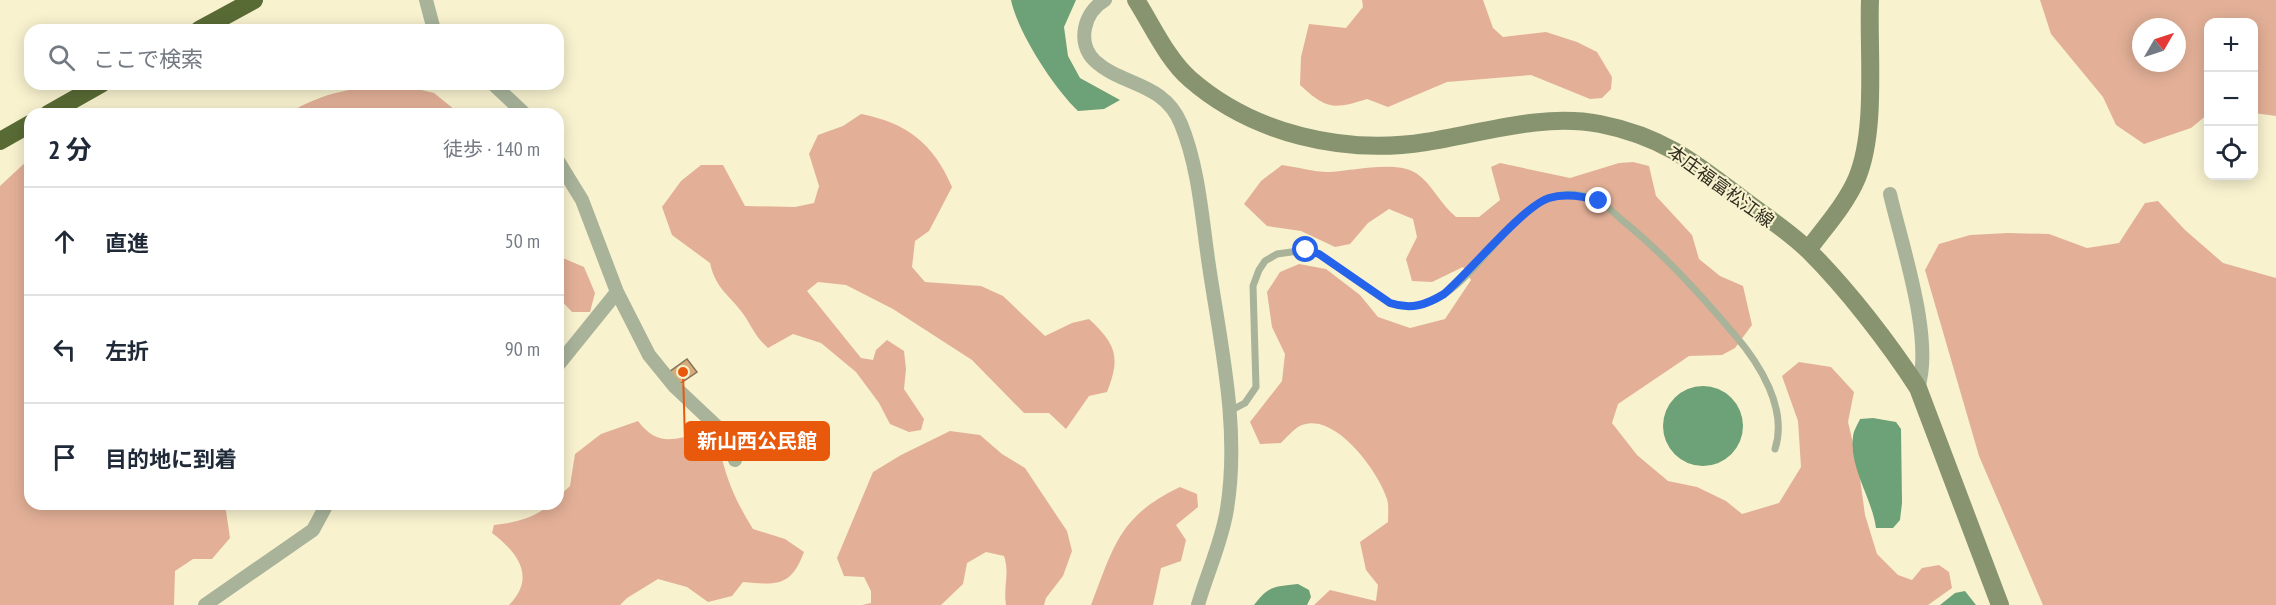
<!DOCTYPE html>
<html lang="ja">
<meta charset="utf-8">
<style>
body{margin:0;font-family:"PT Sans Narrow","Noto Sans JP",sans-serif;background:#f6f6f7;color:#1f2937}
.controls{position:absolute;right:18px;top:18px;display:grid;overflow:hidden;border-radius:12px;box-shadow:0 3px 15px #0003}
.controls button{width:54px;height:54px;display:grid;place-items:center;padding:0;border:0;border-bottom:2px solid #e0e1e3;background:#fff;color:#1f2937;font:30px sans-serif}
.compass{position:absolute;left:2132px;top:18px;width:54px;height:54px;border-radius:50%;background:#fff;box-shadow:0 3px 15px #0003;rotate:51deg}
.stop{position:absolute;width:18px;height:18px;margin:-14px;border:4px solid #2563eb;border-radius:50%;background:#fff}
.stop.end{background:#2563eb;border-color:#fff;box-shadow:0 2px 6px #0008}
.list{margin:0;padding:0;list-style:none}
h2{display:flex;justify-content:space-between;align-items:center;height:78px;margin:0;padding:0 24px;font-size:26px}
h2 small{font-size:20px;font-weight:400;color:#747a83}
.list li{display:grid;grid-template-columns:39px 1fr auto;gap:18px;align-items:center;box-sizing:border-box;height:108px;padding:0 24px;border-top:2px solid #e0e1e3}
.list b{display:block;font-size:22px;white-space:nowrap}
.list em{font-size:20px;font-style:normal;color:#747a83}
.icon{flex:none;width:33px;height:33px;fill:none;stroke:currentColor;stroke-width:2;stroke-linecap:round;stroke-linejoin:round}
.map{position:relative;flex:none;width:2276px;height:605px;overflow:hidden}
.search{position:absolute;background:#fff;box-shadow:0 3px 15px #0003;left:24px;top:24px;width:540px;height:66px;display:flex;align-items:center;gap:15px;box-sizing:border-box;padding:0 21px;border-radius:18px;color:#747a83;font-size:22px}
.panel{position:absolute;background:#fff;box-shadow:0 3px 15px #0003;left:24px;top:108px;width:540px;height:402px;border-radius:18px}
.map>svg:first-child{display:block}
.green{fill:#e3b097;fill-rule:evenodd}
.water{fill:#6da177}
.building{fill:#d5ad7a;stroke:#877359;stroke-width:1.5}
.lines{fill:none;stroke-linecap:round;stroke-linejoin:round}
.lane{stroke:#a9b39a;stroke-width:7}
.street{stroke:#a9b39a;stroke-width:14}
.secondary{stroke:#87946f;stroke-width:18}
.highway{stroke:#596b35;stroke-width:18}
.route{stroke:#2563eb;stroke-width:8}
.labels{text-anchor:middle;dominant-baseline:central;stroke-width:4.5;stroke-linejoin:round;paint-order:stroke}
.street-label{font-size:18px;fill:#302e21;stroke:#f8f2cf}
.leader{fill:none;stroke:#e8590c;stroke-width:2}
.callout-dot{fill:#e8590c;stroke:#f8f2cf;stroke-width:2}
.callout{fill:#e8590c;stroke:#e8590c;stroke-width:2}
.callout-label{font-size:20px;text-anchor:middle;font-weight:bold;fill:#fff}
</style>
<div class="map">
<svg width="2276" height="605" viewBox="0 0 2276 605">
<rect width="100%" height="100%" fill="#f8f2cf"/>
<path class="green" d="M1362 0H1483L1493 28 1503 37 1546 32 1577 42 1597 52 1612 77 1611 89 1602 98 1590 99 1531 75 1447 82 1388 107 1367 99C1333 110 1326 109 1300 85L1301 57 1309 24 1346 28 1363 7Z
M2040 0H2276V116L2254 113V22H2208V114L2191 128 2144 144 2116 125 2103 97 2051 34ZM2141 27H2177V63H2141Z
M397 84 434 93 460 114H287C327 90 352 89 397 84Z
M861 114C907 123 933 143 952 187L929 231 915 241 912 267 925 282 981 286 1003 296 1045 336 1072 323 1089 319C1116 344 1121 357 1107 392L1089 396 1066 429 1049 413H1024L972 360 893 309 846 285 818 282 807 291 861 358 873 360 876 350 887 340 904 351 906 369 904 389 924 419 921 430 909 432 890 424 879 403 856 372 821 343 793 334 768 348C756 337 754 331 746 318 732 296 716 291 710 263L672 235 662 207 681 181 701 165H723L745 206 795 207 814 203 819 186 809 154 818 135 843 126Z
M30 158V504H225L230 538 212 559H193L175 571 174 605H0V186Z
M1633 162 1649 166 1656 196 1692 235 1699 259 1720 276 1743 286 1752 325 1735 348 1722 355 1689 356 1618 404 1612 423 1637 455 1668 481 1697 487 1726 501 1742 514 1779 503 1801 467 1798 421 1782 376 1799 362 1831 367 1854 392 1848 422 1858 464 1865 515 1877 554 1898 575 1912 580 1922 568 1939 565 1949 572 1952 588 1928 605H1314L1330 590 1376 601 1378 585 1366 570 1360 542 1388 522C1388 515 1389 506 1387 499 1379 472 1332 407 1298 427 1292 431 1286 438 1281 443L1260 444 1250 422 1282 381 1285 354 1272 327 1267 292 1280 272 1299 264 1326 269 1360 295 1378 317 1410 328 1445 319 1471 280 1463 267 1432 282 1412 281 1406 259 1417 237 1413 219 1389 209 1368 223 1350 244 1335 247 1301 231 1267 226 1244 204 1261 181 1282 165C1297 167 1314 172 1328 172 1352 171 1395 160 1416 173 1433 185 1440 204 1456 217H1479L1500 200 1491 167 1500 163 1570 178 1619 163Z
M2158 201 2185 230 2223 263 2276 278V605H2043L1979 456 1925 270 1939 244 1970 235 2008 233 2049 234 2087 248 2119 243 2145 203Z
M558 256 584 267 595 293 590 312H572L558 297Z
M638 421C656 445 672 441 698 433L719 445C725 477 736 502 753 529L785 539 804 552C791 587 777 585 743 582L732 596 708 602 687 587 658 579 627 598 620 605H509C537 577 517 552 492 533L494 525C514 523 535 518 550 504H558V497L570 486 575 454 601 434Z
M950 431 980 435 1002 454 1025 468 1067 531 1072 551 1063 576 1046 598 1044 605H1006C1003 586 1010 574 1004 556L986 552 967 563 963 584 941 605H862L871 603V591L864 577 844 576 837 558 873 472 901 455Z
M1180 487 1197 494 1198 507 1176 525 1186 540 1181 561 1161 568 1153 605H1091C1114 546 1119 516 1180 487Z"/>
<path class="water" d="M1011 0H1076L1064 27 1068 56 1080 78 1120 100 1104 109 1078 111C1054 88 1018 33 1011 0Z
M1663 426a40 40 0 1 1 80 0a40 40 0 1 1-80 0Z
M1873 418 1896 422 1901 429 1902 503 1900 520 1893 528H1876C1872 498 1849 468 1853 437 1853 431 1858 424 1860 419Z
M1298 584 1309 590 1311 597 1307 605H1254C1269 585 1274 587 1298 584Z
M1965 591 1976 605H1940L1955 593Z"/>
<path class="building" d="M687 359 697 372 678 385 669 372Z"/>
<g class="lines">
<path class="lane" d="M1230 411 1245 403 1256 387 1253 286 1259 270 1265 261 1277 254 1306 250 1319 254 1390 303C1475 332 1510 157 1598 201 1607 205 1615 214 1623 221 1664 254 1700 294 1734 334 1760 364 1788 409 1775 449"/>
<path class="street" d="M426 0 434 30
M1105 0C1084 12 1076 43 1095 61 1122 86 1164 82 1181 124 1199 168 1202 219 1209 266 1221 347 1240 428 1227 509 1222 542 1207 573 1198 605
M493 84 525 114
M558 161 582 200 617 292 558 365
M1890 194C1902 246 1934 339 1918 388
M617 292 649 355 675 387 727 436 735 460
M205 605 313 530 327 504"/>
<path class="secondary" d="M1136 0C1152 25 1167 59 1190 79 1253 134 1344 155 1426 142 1483 133 1542 113 1600 124 1661 136 1693 161 1741 198 1763 215 1789 231 1809 251 1847 289 1889 343 1918 388L2000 605
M1808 250C1825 227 1846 204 1857 178 1877 130 1868 52 1870 0"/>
<path class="highway" d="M199 30 254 0
M48 114 101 84
M0 141 30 124"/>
</g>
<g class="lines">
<path class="route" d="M1306 250 1319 254 1390 303C1411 310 1426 305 1444 294 1469 273 1523 206 1549 198 1566 193 1583 196 1599 201"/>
</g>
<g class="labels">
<g class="street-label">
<text transform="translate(1721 186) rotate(36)">本庄福富松江線</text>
</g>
</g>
<path class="leader" d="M683 372L685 441"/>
<circle class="callout-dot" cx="683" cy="372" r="6"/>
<rect class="callout" x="685" y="422" width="144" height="38" rx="6"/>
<g class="callout-label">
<text x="757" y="448">新山西公民館</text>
</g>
</svg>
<div class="controls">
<button>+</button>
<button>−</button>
<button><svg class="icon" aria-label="locate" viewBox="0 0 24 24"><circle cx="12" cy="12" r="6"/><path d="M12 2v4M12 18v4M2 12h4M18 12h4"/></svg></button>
</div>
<svg class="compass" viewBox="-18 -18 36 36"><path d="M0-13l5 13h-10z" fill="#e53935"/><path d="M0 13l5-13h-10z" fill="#747a83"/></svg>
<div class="stop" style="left:1306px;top:250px"></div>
<div class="stop end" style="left:1599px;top:201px"></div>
<div class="search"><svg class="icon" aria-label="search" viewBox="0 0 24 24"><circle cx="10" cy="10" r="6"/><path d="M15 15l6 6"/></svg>ここで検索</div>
<section class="panel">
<h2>2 分<small>徒歩 · 140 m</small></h2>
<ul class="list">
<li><svg class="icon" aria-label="ahead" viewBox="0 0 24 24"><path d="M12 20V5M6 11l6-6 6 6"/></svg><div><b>直進</b></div><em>50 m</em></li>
<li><svg class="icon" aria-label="left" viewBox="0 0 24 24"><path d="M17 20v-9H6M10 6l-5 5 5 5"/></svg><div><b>左折</b></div><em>90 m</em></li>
<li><svg class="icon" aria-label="arrive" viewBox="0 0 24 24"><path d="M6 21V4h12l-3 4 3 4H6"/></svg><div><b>目的地に到着</b></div></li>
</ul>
</section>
</div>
